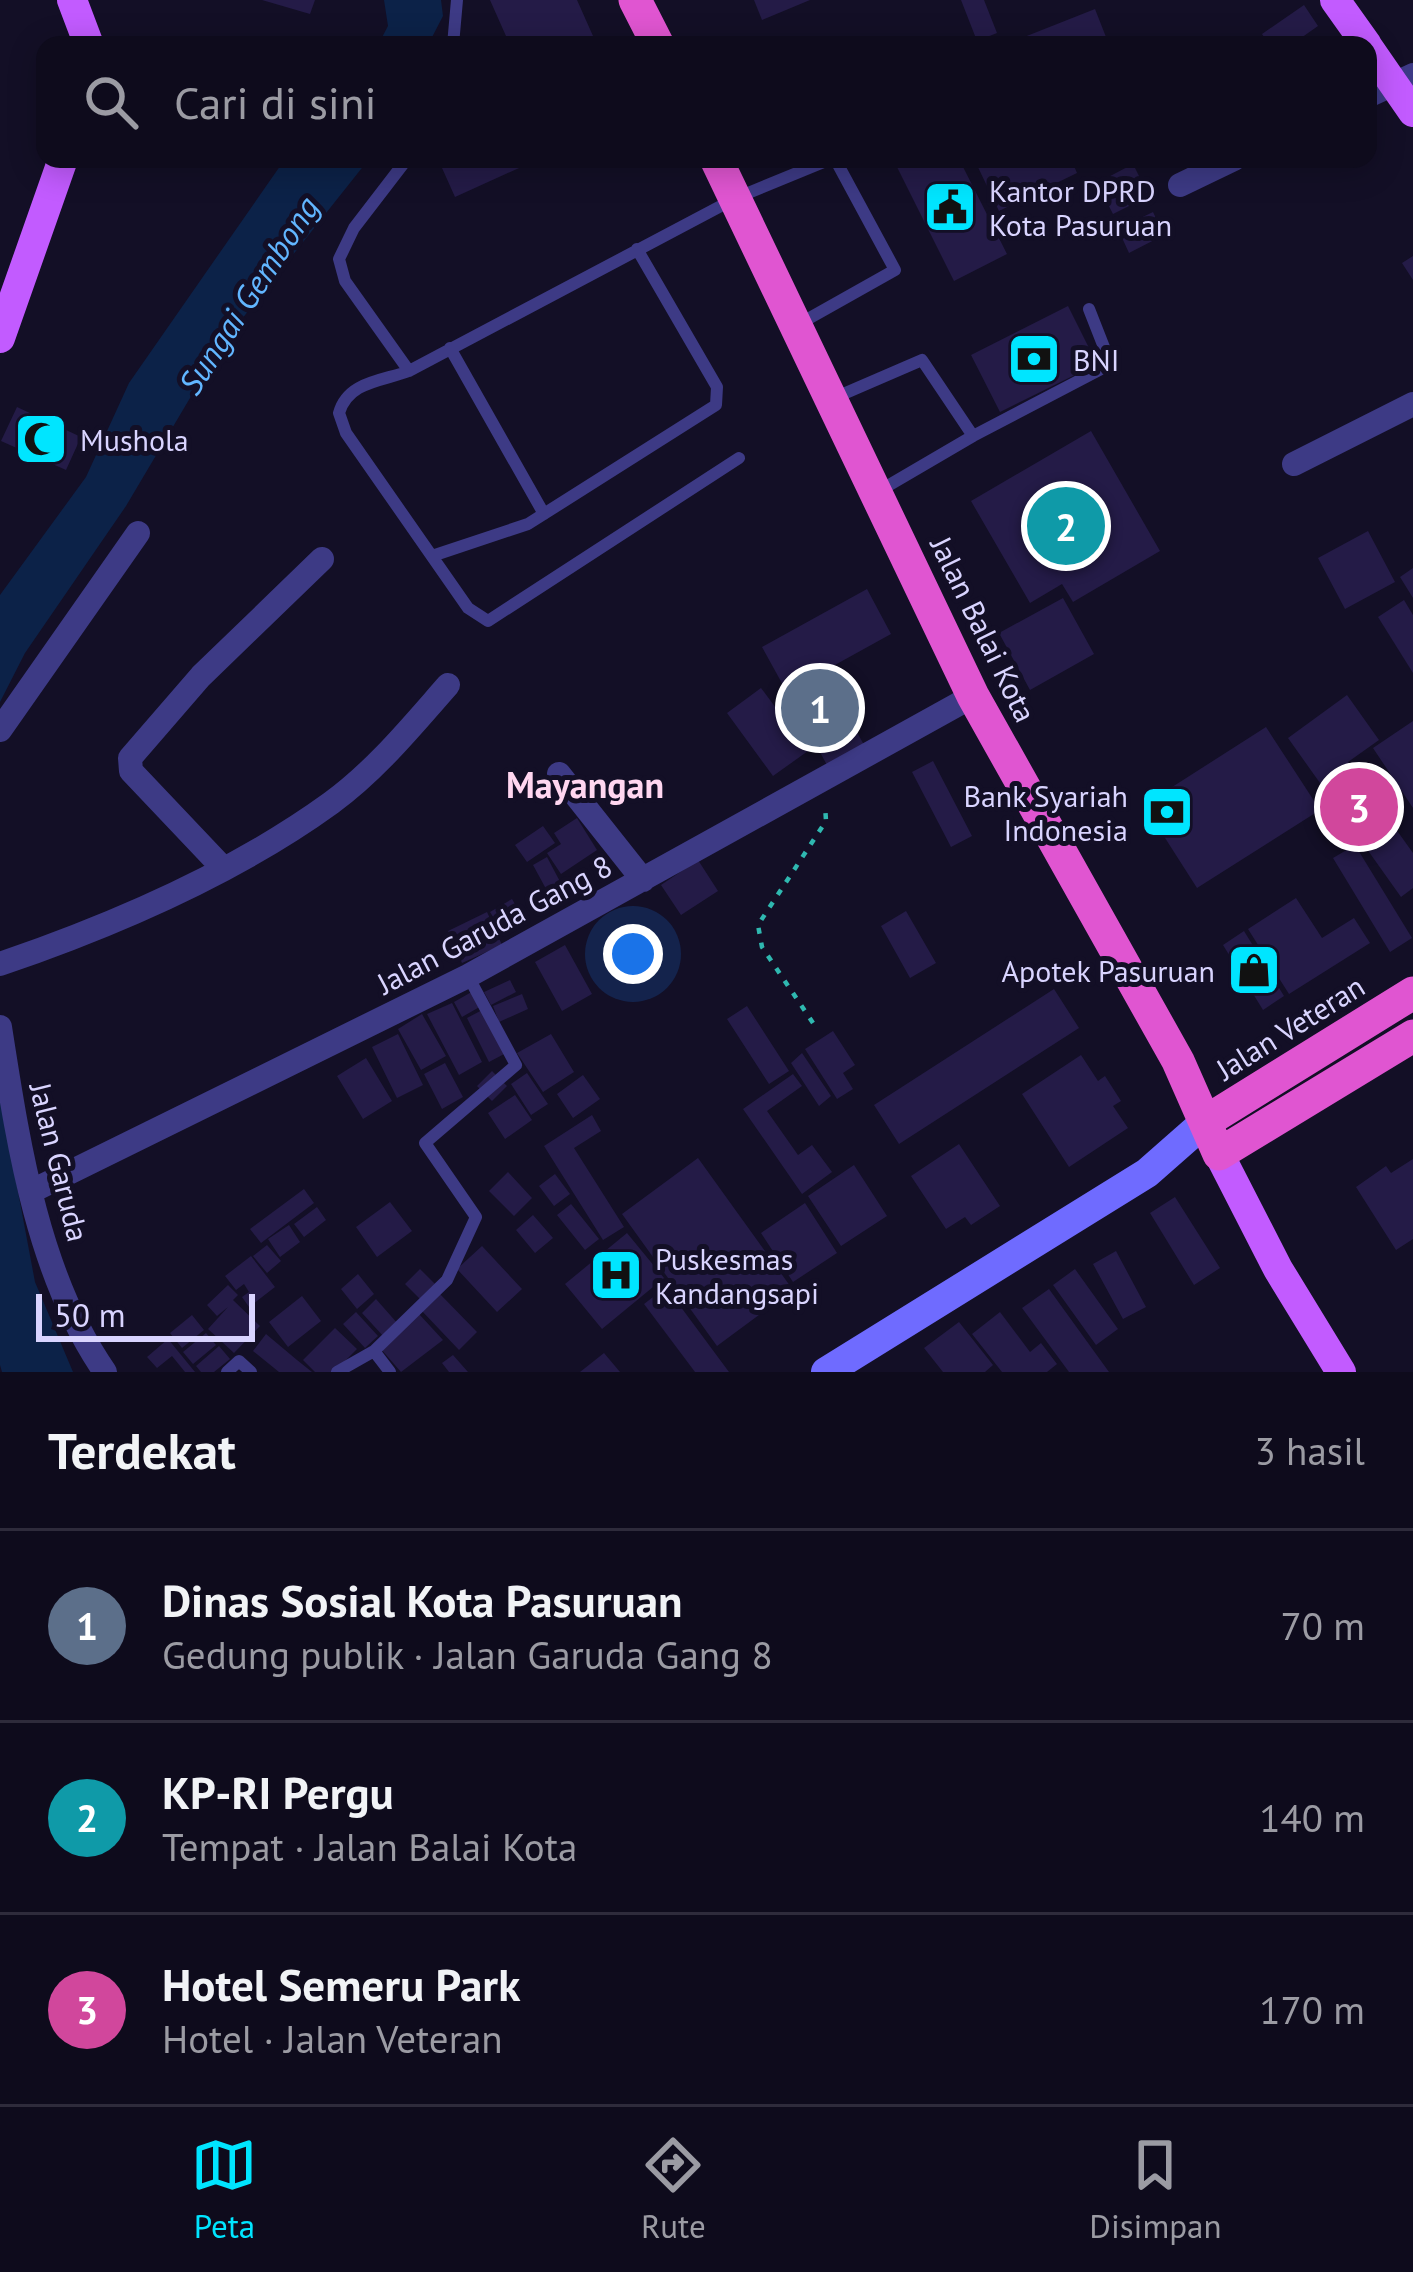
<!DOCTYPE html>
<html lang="id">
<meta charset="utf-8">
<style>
body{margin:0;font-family:"PT Sans",sans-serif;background:#1c1929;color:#f1f3f6}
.scale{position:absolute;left:36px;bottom:30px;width:219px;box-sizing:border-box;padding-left:12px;border:6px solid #d9d4ff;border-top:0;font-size:33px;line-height:42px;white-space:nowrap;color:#d9d4ff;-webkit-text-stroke:9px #130f26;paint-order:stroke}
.you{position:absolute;left:633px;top:954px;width:42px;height:42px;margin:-30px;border:9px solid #fff;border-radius:50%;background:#1a73e8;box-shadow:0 0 0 18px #1a73e833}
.badge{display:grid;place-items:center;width:78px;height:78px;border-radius:50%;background:#00e5ff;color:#fff;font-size:39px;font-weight:700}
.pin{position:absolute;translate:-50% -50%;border:6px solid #fff;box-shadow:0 3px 12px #0006}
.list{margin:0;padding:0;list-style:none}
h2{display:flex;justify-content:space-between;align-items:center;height:156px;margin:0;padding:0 48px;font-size:51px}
h2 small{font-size:39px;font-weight:400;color:#9b9ba3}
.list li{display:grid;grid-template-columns:78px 1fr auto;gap:36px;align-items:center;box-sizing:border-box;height:192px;padding:0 48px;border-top:3px solid #2e2b3b}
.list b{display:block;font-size:45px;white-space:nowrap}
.list p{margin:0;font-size:39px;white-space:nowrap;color:#9b9ba3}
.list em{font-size:39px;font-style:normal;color:#9b9ba3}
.icon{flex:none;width:66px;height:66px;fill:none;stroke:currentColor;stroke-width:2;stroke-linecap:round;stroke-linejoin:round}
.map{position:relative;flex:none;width:1413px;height:1372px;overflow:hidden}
.search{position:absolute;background:#0e0b1c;box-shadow:0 6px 30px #0003;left:36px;right:36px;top:36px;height:132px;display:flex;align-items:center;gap:30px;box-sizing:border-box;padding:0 42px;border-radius:24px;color:#9b9ba3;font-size:45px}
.sheet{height:732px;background:#0e0b1c}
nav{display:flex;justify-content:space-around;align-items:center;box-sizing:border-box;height:168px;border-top:3px solid #2e2b3b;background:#0e0b1c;font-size:33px;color:#9b9ba3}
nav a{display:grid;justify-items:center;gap:6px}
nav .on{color:#00e5ff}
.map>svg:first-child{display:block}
.water{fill:#0c2248}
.building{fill:#241b47}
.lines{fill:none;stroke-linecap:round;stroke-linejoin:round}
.path{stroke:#2fb8b0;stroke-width:4.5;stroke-dasharray:6 9;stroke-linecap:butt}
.service{stroke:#3d3a85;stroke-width:12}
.minor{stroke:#3d3a85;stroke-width:24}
.secondary{stroke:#6f6bff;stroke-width:30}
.primary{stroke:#c25bff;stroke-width:30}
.trunk{stroke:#e055d1;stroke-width:33}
.labels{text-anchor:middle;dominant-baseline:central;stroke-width:10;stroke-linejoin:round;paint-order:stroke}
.poi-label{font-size:30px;fill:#d9d4ff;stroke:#130f26;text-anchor:start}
.street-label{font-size:30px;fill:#d9d4ff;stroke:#130f26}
.water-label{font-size:33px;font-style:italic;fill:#62b6ff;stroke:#130f26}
.quarter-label{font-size:36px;font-weight:bold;fill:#ffd6f0;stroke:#130f26}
</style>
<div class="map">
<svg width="1413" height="1372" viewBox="0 0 1413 1372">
<rect width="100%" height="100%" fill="#130f26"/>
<path class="water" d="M384 0H441L443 16 428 45H378L388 26Z
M285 159H369L222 344 126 506 25 653 0 702V595L86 477 129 383Z
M0 1096 35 1282 73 1372H2L0 1365Z"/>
<path class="building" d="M262 0H315L310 14Z
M490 0H577L597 45H510Z
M754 0H810L762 20Z
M961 0H984L997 33 977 41Z
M1304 5 1318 26 1291 45H1269L1262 34Z
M1095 9 1106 37 1085 45H1004Z
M438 159H539L455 197Z
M893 159H959L1007 254 954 281Z
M979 159H1071L1077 173 999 211 975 161Z
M1133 164 1149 196 1113 214 1097 183Z
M1153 212 1164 235 1129 253 1118 229Z
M1413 256V280L1402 263Z
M1068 306 1097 364 1000 412 971 355Z
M17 407 81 437 66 470 1 441Z
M1091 431 1160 551 1073 602 1062 584 1030 603 971 501Z
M1368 531 1395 582 1345 609 1318 558Z
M1413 568V598L1400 577Z
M867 589 891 634 824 671 864 745 827 765 762 647Z
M1063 598 1094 654 1030 690 999 633Z
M1404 600 1413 615V673L1378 617Z
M761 688 808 751 773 776 727 713Z
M1347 695 1379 740 1348 762 1413 853V888L1401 897 1288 738Z
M1413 721V808L1373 748Z
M1266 727 1320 810 1197 888 1144 805Z
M933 761 972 836 951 847 912 772Z
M577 818 597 850 561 874 547 853 561 844 554 833Z
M543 826 555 843 527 862 515 845Z
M1355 845 1412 938 1390 952 1333 858Z
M547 857 565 891 551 898 533 865Z
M698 860 718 891 681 915 661 885Z
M1296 898 1322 938 1354 918 1370 943 1289 994 1248 929Z
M512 899 523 918 502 931 490 912Z
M906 911 936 963 910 978 881 926Z
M487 912 502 945 462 963 448 931Z
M1244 931 1284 996 1263 1010 1223 945Z
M565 945 592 994 562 1011 535 962Z
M510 980 516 992 491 1005 484 992Z
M1054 989 1079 1028 899 1144 874 1105Z
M475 990 483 1005 462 1017 454 1002Z
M522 994 528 1009 499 1022 493 1006Z
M452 1003 482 1062 459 1075 427 1014Z
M747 1006 789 1071 769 1084 727 1019Z
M486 1008 506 1053 489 1062 467 1018Z
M422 1014 446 1056 421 1070 398 1029Z
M833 1031 855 1065 843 1073 853 1089 837 1099 805 1049Z
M398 1034 423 1085 397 1098 372 1047Z
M551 1034 574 1072 543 1092 517 1053Z
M802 1053 831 1096 819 1106 791 1063Z
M1081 1055 1098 1081 1105 1076 1121 1101 1113 1106 1128 1128 1069 1167 1022 1094Z
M366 1058 392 1101 363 1119 337 1076Z
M445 1063 463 1097 442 1109 424 1074Z
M492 1071 507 1086 492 1101 477 1086Z
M527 1073 548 1104 531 1115 511 1084Z
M793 1074 802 1086 767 1111 798 1155 812 1145 832 1172 802 1194 743 1109Z
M583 1075 600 1099 573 1118 557 1094Z
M515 1095 532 1120 505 1139 488 1113Z
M592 1115 601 1131 574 1148 624 1227 603 1240 544 1146Z
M959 1144 1000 1206 971 1225 965 1217 946 1229 911 1176Z
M698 1158 793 1290 717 1346 622 1214Z
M1413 1159V1239L1396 1250 1356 1187 1386 1166 1391 1173Z
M854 1165 887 1216 841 1246 808 1196Z
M508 1172 532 1198 514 1216 489 1191Z
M555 1174 570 1194 554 1206 539 1186Z
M304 1189 314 1203 261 1243 250 1229Z
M1175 1197 1220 1268 1194 1285 1150 1213Z
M390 1202 412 1231 377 1257 356 1227Z
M805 1203 837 1253 793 1282 761 1233Z
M571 1204 599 1239 585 1250 557 1215Z
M317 1207 326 1220 304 1237 294 1224Z
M533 1215 553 1238 535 1253 516 1230Z
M289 1225 300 1242 280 1257 268 1239Z
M627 1233 664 1278 602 1329 565 1284Z
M267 1245 281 1261 267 1273 253 1256Z
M482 1246 522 1289 497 1312 457 1269Z
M1116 1251 1146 1307 1123 1319 1093 1264Z
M251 1256 275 1287 249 1307 242 1297 249 1292 244 1284 236 1290 225 1276Z
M420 1269 438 1287 423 1302 405 1284Z
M1075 1269 1118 1329 1096 1345 1053 1285Z
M358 1274 374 1294 357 1309 341 1289Z
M228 1285 238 1295 233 1300 260 1326 234 1353 208 1329 228 1307 217 1316 207 1305Z
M666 1287 729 1372H695L644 1304Z
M1049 1289 1109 1372H1069L1022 1308Z
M439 1293 477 1332 459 1350 421 1310Z
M302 1296 321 1321 288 1347 269 1322Z
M376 1299 398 1324 384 1337 362 1313Z
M356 1312 378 1336 365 1348 343 1324Z
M1000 1312 1030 1352 1041 1343 1057 1364 1047 1372H1002L972 1334Z
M419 1314 443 1340 401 1372 380 1348Z
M192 1315 204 1330 182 1348 170 1333Z
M959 1322 993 1365 985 1372H943L924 1348Z
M335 1328 357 1349 334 1372H315L303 1360Z
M206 1333 216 1345 193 1364 183 1352Z
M266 1334 297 1360 312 1372H279L253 1351Z
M168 1339 195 1372H185L172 1356 157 1368 147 1357Z
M219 1346 230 1359 214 1372H201L196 1366Z
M604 1353 620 1372H580Z
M453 1355 468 1372H449L442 1363Z"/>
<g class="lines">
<path class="path" d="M813 1023 762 947 758 925 826 821 825 805"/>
<path class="service" d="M453 45 457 0
M407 159 354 228 339 259 345 281 409 371
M799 324 895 270 835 159
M450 348 544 514
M834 398 922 360 973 436 879 491
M973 436 1105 367 1109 360 1089 309
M739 458 488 621 468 608 346 433 339 413C348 381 383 381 409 371L736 198 831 159
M435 555 528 524 716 405 717 387 637 249
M227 1372 239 1361 251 1372
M337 1372 374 1351
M390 1372 374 1351 447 1280 476 1217 425 1143 516 1065 468 976"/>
<path class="minor" d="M1368 96 1413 75
M1180 185 1234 159
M1294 464 1413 404
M0 730 138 533
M559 774 643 880
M222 867 131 771 130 758 201 676 322 559
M0 964C114 925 233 874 331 803 376 770 411 727 448 685
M0 1027C18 1142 37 1274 105 1372
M34 1190 468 976 973 696"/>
<path class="secondary" d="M826 1372 1147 1173 1205 1122"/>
<path class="primary" d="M72 0 89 45
M1335 0 1367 45
M1368 47 1413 112
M0 338 63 159
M1219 1154 1278 1269 1341 1372"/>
<path class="trunk" d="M635 0 658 45
M716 159 973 696 1178 1061 1219 1154 1413 1036
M1205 1122 1413 993"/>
</g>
<defs>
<g id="civic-square" transform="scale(2.7)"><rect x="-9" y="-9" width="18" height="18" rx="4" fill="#00e5ff" stroke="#130f26"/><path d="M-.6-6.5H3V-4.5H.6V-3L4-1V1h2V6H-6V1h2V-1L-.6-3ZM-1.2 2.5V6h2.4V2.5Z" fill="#111"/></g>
<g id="bank-square" transform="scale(2.7)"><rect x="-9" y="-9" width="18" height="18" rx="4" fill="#00e5ff" stroke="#130f26"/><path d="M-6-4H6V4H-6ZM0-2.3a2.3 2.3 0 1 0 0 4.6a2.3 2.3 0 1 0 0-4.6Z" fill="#111"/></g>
<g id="mosque-square" transform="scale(2.7)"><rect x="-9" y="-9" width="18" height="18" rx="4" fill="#00e5ff" stroke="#130f26"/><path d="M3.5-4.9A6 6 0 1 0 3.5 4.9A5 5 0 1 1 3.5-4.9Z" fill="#111"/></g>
<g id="shop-square" transform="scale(2.7)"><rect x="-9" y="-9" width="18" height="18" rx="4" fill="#00e5ff" stroke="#130f26"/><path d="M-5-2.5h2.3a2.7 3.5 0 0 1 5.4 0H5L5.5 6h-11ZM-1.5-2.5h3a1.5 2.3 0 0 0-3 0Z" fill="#111"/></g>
<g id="hospital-square" transform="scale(2.7)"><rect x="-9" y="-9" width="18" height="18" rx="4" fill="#00e5ff" stroke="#130f26"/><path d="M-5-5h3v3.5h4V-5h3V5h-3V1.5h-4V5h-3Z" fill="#111"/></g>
</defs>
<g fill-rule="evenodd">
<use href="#civic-square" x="950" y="207"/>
<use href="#bank-square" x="1034" y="359"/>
<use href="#mosque-square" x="41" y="439"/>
<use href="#bank-square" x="1167" y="812"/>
<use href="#shop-square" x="1254" y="970"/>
<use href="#hospital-square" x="616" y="1275"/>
</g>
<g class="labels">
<g class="poi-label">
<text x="989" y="190">Kantor DPRD<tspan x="989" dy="34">Kota Pasuruan</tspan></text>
<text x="1073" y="359">BNI</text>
<text x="80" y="439">Mushola</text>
<text x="1128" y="795" text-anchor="end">Bank Syariah<tspan x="1128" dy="34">Indonesia</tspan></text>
<text x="1215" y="970" text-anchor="end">Apotek Pasuruan</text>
<text x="655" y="1258">Puskesmas<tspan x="655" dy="34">Kandangsapi</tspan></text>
</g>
<g class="street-label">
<text transform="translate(984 629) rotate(64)">Jalan Balai Kota</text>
<text transform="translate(494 924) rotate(-28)">Jalan Garuda Gang 8</text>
<text transform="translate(1290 1027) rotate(-32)">Jalan Veteran</text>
<text transform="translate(60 1162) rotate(76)">Jalan Garuda</text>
</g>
<g class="water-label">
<text transform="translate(248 295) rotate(-57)">Sungai Gembong</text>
</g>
<g class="quarter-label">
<text x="585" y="784">Mayangan</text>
</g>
</g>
</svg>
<div class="scale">50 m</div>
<div class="you"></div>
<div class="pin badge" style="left:820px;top:708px;background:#5c6f8a">1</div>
<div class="pin badge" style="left:1066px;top:526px;background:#0f9aa8">2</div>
<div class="pin badge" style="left:1359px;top:807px;background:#d1479c">3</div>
<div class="search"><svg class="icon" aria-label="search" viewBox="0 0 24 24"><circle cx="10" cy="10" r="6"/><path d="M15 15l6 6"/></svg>Cari di sini</div>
</div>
<section class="sheet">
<h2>Terdekat<small>3 hasil</small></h2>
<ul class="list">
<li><span class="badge" style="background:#5c6f8a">1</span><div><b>Dinas Sosial Kota Pasuruan</b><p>Gedung publik · Jalan Garuda Gang 8</p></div><em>70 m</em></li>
<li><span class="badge" style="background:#0f9aa8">2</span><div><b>KP-RI Pergu</b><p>Tempat · Jalan Balai Kota</p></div><em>140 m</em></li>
<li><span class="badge" style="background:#d1479c">3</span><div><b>Hotel Semeru Park</b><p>Hotel · Jalan Veteran</p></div><em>170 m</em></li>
</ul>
</section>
<nav>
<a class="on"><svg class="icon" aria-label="map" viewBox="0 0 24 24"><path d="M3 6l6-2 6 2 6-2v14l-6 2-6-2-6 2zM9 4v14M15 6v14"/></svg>Peta</a>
<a><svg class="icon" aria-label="directions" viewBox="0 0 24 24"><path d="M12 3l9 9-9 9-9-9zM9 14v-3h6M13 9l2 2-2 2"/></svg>Rute</a>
<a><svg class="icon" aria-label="saved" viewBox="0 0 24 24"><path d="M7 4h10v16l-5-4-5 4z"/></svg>Disimpan</a>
</nav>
